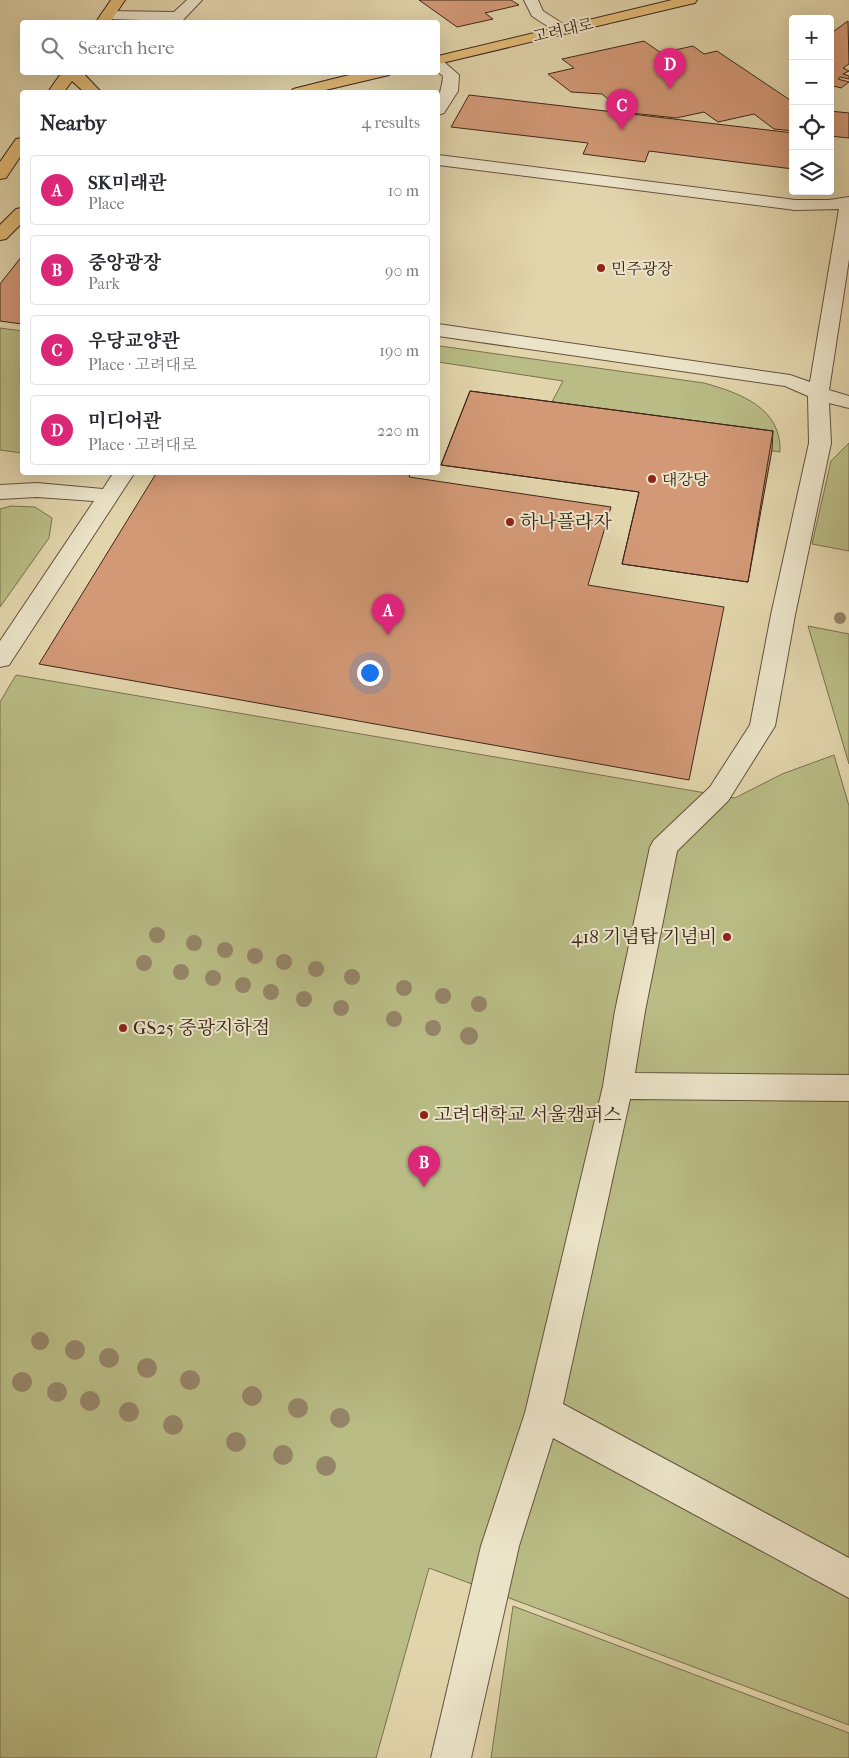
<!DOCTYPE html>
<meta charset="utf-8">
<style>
body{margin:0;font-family:"IM FELL French Canon","Noto Serif KR",serif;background:#f2f2f3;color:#2b2b33}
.controls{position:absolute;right:15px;top:15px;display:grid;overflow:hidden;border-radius:5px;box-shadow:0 5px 20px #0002}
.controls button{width:45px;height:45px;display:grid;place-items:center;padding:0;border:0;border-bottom:1px solid #e1e1e2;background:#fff;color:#2b2b33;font:25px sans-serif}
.you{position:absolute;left:369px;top:672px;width:18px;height:18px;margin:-12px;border:4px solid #fff;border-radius:50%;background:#1a73e8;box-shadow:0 0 0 8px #1a73e833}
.badge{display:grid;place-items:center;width:32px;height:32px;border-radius:50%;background:#db2777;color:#fff;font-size:16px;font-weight:700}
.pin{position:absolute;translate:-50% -41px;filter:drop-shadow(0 1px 2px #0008)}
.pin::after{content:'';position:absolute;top:26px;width:18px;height:15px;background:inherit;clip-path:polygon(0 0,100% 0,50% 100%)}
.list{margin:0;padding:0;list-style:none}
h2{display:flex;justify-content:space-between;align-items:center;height:65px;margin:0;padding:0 20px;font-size:21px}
h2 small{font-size:16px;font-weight:400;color:#7c7c81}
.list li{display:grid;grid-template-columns:32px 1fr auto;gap:15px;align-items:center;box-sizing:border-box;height:70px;margin:0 10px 10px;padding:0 10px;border:1px solid #e1e1e2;border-radius:5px}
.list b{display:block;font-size:19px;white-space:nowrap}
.list p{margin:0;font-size:16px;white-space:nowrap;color:#7c7c81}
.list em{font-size:16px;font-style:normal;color:#7c7c81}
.icon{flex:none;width:28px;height:28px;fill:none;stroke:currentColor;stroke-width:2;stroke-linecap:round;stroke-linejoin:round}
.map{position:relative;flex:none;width:849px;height:1758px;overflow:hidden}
.search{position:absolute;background:#fff;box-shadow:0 5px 20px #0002;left:20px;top:20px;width:420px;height:55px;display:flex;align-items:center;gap:12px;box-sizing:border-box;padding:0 18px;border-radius:5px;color:#7c7c81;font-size:19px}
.panel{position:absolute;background:#fff;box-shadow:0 5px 20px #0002;left:20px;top:90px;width:420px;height:385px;border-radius:5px}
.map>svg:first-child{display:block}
.green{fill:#b9bc85;stroke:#7b7150}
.building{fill:#d39977;stroke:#3d261b}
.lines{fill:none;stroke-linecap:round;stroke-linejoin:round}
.minor-casing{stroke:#66523f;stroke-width:2}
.major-casing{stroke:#3d261b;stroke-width:2}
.minor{fill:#ece4c9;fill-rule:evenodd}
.major{fill:#e1ba76;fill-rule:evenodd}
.tree{fill:#958568}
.poi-dot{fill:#8f2418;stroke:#ece4c9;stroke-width:2}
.labels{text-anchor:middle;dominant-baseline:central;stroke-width:4;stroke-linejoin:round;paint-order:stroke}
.far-street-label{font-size:16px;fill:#3d261b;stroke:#ece4c9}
.far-poi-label{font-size:16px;fill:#3d261b;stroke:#ece4c9;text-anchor:start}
.poi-label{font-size:19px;fill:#3d261b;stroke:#ece4c9;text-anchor:start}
</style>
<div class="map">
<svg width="849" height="1758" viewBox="0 0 849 1758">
<rect width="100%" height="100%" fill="#e2d5ac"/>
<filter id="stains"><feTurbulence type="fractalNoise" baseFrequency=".004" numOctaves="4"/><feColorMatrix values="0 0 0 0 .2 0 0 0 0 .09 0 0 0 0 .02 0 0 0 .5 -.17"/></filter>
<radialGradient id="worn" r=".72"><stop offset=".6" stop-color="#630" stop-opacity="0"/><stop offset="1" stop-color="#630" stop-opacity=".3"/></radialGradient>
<path class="green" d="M0 328 22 331V453L0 450Z
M440 346 704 383C740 393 782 408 780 452L576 423 545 415 563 381 438 362V351Z
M849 443V551L812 544 831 461Z
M11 506 35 507 52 518 49 538 0 607V509Z
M808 626 849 634V764Z
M16 675 735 798 782 774 834 755 849 806V1725L429 1568 376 1758H0V702Z
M513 1606 849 1733V1758H491Z"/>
<path class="building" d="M419 0H511L519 5 485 13 493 19 457 27Z
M848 21 849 64 843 68 849 71 843 74 849 76V79L840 77 838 79 849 82 841 88 830 85V34Z
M644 41 661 53 693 46 704 54 717 51 793 102V131L774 129 754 114 718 122 704 112 676 118 623 112 602 94 571 92 548 74 574 68 562 59Z
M469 95 793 133V169L649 151 645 162 583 154 588 143 451 127Z
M830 111 849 113V138L830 136Z
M22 256V324L0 321V284Z
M470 391 773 431 748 582 622 564 639 492 441 465Z
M470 391 773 431 772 450 748 582 622 564 639 492 441 465Z
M157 472H411L409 477 611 507 588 585 724 607 689 780 39 664Z"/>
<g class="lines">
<g class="minor-casing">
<path id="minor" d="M187 0H202L183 20 178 21 108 19 103 18 101 15 103 12 108 11 174 12Z
M524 0H538L543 11 568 27 570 30 568 33H558L532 16Z
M438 59 443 61 459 75 458 91 444 113 438 115C436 101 442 90 443 76L438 72Z
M438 155 795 200H829L849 197V259L829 390 849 396V408L829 403 831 443 795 615 775 726 728 801 677 851 645 1011 635 1073 849 1075V1101L630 1099 563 1404 849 1558V1598L553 1438 519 1546 471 1758H431L481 1546 525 1413 603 1086 615 1011 650 847 654 840 710 787 750 725 771 615 809 443 808 396 785 386 438 336V324L790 375 810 382 839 209 795 210 438 165Z
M114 472H135L9 665 0 667V641L94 501 37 497 0 499V485L37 483 103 489Z"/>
</g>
<g class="major-casing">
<path id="major" d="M111 0H125L110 22H96Z
M672 0H697L695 3 690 4 438 64V56Z
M62 72H82L101 92H84L72 81 64 92H48Z
M361 72H390L389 75 317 92H291L293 89Z
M22 138V154L6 178 0 179V162L16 139Z
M22 208V223L6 239 0 240V225L16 209Z"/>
</g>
<use href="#minor" class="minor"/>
<use href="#major" class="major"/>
</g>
<g class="tree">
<circle cx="840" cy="618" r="6"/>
<circle cx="157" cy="935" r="8"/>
<circle cx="194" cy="943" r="8"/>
<circle cx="225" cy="950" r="8"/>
<circle cx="255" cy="956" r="8"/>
<circle cx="284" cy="962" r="8"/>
<circle cx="144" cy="963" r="8"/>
<circle cx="316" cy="969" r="8"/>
<circle cx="181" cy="972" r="8"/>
<circle cx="352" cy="977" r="8"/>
<circle cx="213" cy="978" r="8"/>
<circle cx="243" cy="985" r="8"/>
<circle cx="404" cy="988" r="8"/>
<circle cx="271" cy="992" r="8"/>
<circle cx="443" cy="996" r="8"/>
<circle cx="304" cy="999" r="8"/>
<circle cx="479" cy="1004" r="8"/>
<circle cx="341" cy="1008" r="8"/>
<circle cx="394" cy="1019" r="8"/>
<circle cx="433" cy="1028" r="8"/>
<circle cx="469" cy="1036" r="9"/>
<circle cx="40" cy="1341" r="9"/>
<circle cx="75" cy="1350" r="10"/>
<circle cx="109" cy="1358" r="10"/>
<circle cx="147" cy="1368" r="10"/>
<circle cx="190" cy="1380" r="10"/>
<circle cx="22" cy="1382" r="10"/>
<circle cx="57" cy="1392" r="10"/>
<circle cx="252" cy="1396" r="10"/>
<circle cx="90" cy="1401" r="10"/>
<circle cx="298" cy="1408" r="10"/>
<circle cx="129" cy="1412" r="10"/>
<circle cx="340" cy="1418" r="10"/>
<circle cx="173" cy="1425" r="10"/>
<circle cx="236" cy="1442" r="10"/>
<circle cx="283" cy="1455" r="10"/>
<circle cx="326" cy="1466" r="10"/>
</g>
<g class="poi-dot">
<circle cx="601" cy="268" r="5"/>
<circle cx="652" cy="479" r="5"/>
<circle cx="510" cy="522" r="5"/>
<circle cx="727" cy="937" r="5"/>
<circle cx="123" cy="1028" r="5"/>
<circle cx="424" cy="1115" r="5"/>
</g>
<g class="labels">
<g class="far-street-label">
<text transform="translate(563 30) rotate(-13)">고려대로</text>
</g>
<g class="far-poi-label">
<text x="611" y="268">민주광장</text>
<text x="662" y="479">대강당</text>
</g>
<g class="poi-label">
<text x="520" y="522">하나플라자</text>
<text x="717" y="937" text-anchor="end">418 기념탑 기념비</text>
<text x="133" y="1028">GS25 중광지하점</text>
<text x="434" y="1115">고려대학교 서울캠퍼스</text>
</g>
</g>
<rect width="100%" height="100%" filter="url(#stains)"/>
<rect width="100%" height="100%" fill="url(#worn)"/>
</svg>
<div class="controls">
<button>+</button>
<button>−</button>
<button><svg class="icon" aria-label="locate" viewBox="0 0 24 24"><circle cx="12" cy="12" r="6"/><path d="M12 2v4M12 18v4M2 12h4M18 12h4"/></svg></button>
<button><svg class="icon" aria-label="layers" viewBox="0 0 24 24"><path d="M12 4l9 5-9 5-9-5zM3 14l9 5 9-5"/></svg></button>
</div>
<div class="you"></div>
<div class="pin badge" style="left:388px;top:635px">A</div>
<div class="pin badge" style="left:424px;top:1187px">B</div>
<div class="pin badge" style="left:622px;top:130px">C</div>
<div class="pin badge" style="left:670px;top:89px">D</div>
<div class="search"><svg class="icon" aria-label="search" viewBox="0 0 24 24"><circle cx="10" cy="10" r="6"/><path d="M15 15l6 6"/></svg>Search here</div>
<section class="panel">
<h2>Nearby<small>4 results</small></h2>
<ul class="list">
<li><span class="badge">A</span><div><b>SK미래관</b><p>Place</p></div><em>10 m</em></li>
<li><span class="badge">B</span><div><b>중앙광장</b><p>Park</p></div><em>90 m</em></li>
<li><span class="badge">C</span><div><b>우당교양관</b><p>Place · 고려대로</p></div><em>190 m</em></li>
<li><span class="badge">D</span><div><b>미디어관</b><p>Place · 고려대로</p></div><em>220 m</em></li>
</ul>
</section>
</div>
